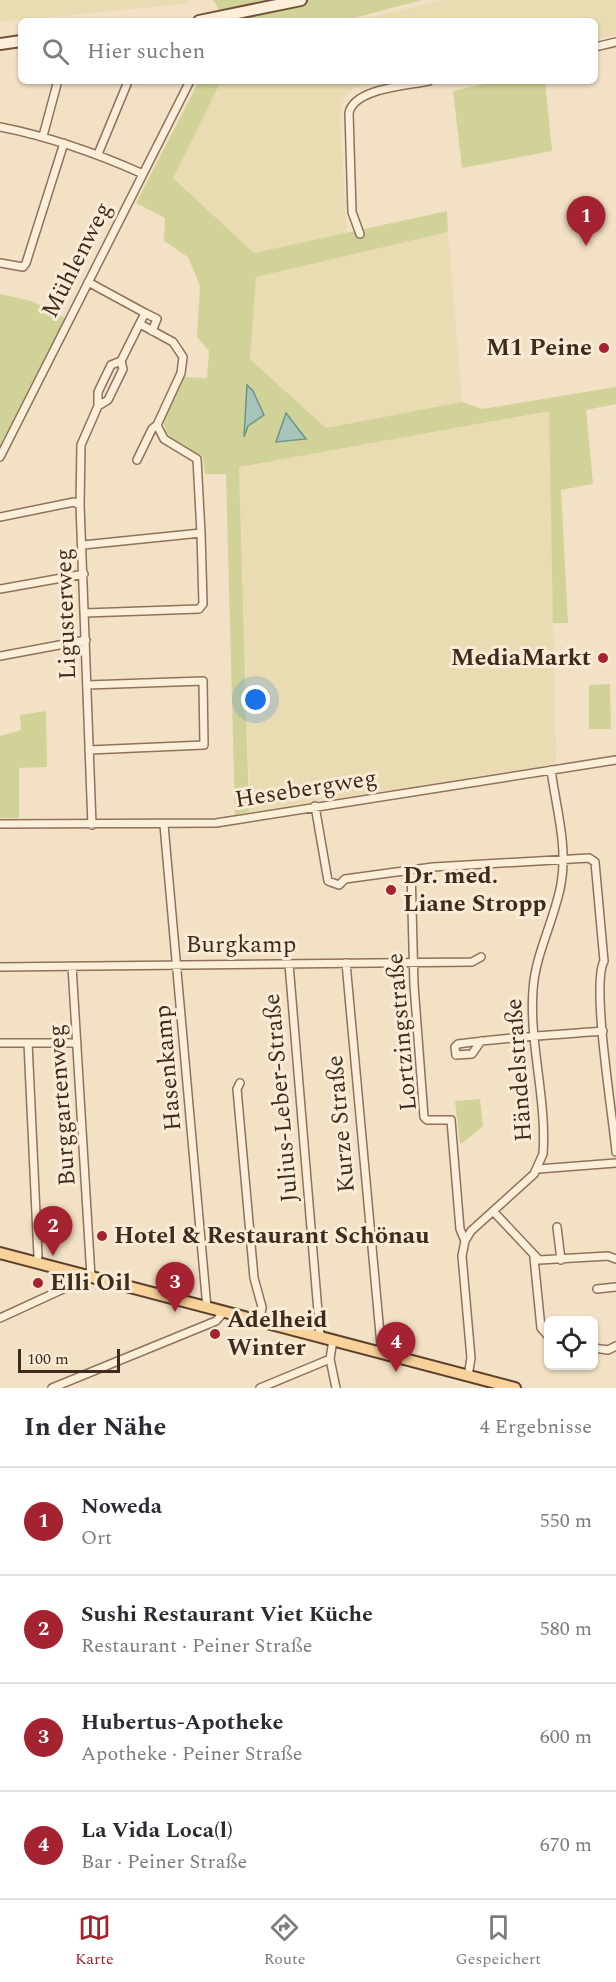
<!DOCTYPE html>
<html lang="de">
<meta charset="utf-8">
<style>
body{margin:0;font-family:Spectral,serif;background:#f2f2f3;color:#2b2b33}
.controls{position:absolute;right:18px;bottom:18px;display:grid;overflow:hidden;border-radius:9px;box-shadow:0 2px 4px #0004}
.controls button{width:54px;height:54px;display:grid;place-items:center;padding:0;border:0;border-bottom:2px solid #e1e1e2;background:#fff;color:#2b2b33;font:30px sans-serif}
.scale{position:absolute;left:18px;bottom:15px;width:102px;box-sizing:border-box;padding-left:6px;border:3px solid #3e2b1e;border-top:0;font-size:16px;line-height:21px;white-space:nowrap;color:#3e2b1e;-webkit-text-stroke:4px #f9ecd6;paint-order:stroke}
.you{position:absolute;left:256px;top:700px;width:21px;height:21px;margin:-15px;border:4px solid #fff;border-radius:50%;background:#1a73e8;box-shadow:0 0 0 9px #1a73e833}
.badge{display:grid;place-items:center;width:39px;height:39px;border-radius:50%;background:#a52330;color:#fff;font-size:20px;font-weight:700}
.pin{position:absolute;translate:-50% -50px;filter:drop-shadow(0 2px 3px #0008)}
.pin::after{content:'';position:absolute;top:32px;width:21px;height:18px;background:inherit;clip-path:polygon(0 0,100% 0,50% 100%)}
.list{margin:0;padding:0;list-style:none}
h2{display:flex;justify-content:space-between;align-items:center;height:78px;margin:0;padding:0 24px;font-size:26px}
h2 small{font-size:20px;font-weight:400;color:#7c7c81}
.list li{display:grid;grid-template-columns:39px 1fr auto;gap:18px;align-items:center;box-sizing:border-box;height:108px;padding:0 24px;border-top:2px solid #e1e1e2}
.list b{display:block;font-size:22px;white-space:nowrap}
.list p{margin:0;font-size:20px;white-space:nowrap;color:#7c7c81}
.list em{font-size:20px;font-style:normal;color:#7c7c81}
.icon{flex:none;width:33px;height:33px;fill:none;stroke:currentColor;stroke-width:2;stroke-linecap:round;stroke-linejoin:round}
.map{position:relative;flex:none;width:616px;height:1388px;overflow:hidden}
.search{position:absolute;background:#fff;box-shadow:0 2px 4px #0004;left:18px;right:18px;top:18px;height:66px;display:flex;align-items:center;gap:15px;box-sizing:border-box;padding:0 21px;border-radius:9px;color:#7c7c81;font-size:22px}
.sheet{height:510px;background:#fff}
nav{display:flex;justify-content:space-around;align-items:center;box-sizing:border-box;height:84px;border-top:2px solid #e1e1e2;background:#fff;font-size:16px;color:#7c7c81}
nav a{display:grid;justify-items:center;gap:3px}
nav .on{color:#a52330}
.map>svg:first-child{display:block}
.farmland{fill:#e9dbb2}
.green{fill:#d1d298}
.water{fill:#a7c5ba;stroke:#6d9587;stroke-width:1.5}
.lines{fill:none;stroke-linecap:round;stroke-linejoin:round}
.street-casing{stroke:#907159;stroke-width:10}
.secondary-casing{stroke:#72523c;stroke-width:14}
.primary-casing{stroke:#5d3f2d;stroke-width:14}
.street{stroke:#fcefda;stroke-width:7}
.secondary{stroke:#fcefda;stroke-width:10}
.primary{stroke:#f8d29b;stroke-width:10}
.poi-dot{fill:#a52330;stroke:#f9ecd6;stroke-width:2}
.labels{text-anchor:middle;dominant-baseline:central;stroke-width:6;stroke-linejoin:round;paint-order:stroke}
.street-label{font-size:24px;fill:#3e2b1e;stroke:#f9ecd6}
.poi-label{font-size:24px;font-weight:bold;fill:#3e2b1e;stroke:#f9ecd6;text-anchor:start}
</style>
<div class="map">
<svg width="616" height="1388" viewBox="0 0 616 1388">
<rect width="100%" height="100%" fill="#f2e1c5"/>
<path class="farmland" d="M0 0H191L184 4 0 22Z
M443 0H616V35L595 39V21H355Z
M221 81H391L355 87 345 96 342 105 340 118 347 234 254 253 173 178Z
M448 232 462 402 326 428 250 359 256 277Z
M549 410 556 764 250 812 239 466Z"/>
<path class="green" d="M213 0H422L343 21H219L218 8Z
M199 81H221L173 178 254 253 447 211 448 232 256 277 250 359 326 428 462 402 482 409 616 387V404L586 410 593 484 561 490 568 623H553L549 411 239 467 249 812 235 815 226 474H205L203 457 168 436 163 421 182 377 207 378 209 351 197 337 200 286 188 257 164 241 165 218 136 203Z
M498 81H545L552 151 462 168 453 91Z
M0 294 31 301 66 318 0 447Z
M610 684 611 729H589V685Z
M46 711 47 767 19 768V818H0V736L21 730 20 715Z
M480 1099 483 1126 464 1142 460 1143 455 1101Z"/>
<path class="water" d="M247 385 253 391 264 415 248 426 244 437Z
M286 413 306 439 276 442Z"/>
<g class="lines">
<g class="street-casing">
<path id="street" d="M595 47 616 42
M0 127C51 137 96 153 143 174
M43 136 57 84
M98 154 127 84
M360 234 352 212 349 113C354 88 407 86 429 81
M0 263 23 267 26 263 64 143
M88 282 145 313 121 361 111 365 98 392V406L81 445 80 505 92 825
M145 313 157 319 152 331
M140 324 173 342 183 357 181 373 157 425 164 439 197 459 201 533
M98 406 108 400 123 369 121 361
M0 457 190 81
M137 460 152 429 157 425
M0 517 74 502 80 505
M83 545 201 533 203 604 199 609 85 613
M0 589 84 574
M0 656 86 640
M87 685 203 681 204 745 89 750
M315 806 328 881 339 885 345 879 433 867 589 858 595 862 604 961C591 985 613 1116 616 1152
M0 824 216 823 616 760
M164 825 207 1308
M411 869 414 985 424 1117 427 1120H451L460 1229 465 1241
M346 963 381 1345 379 1352
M289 964 320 1336
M72 966 91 1277
M0 967 472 962 481 957
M481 1041 472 1054 456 1055 455 1047 458 1044C506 1037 555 1035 603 1031
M0 1043H77
M28 1043 38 1256 36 1263
M240 1083 237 1089 254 1278 262 1307 260 1321
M538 1169 616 1163
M493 1211 539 1260 608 1256 616 1259
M557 1227 561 1260
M534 1258 541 1328 548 1336
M597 1289 616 1287
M0 1318 74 1284 81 1274
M333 1340 330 1359 336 1388
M594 1348 608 1350 616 1346
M468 1376 471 1358 462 1256 465 1241 471 1231 534 1174 543 1154C547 1099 529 1044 533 990 535 954 555 919 561 884 568 847 556 807 551 770
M52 1388 216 1321 224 1312
M260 1388 330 1359"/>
</g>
<g class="secondary-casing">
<path id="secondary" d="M199 21 301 0
M0 44 21 41"/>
</g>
<g class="primary-casing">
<path id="primary" d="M0 1253 515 1388"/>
</g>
<use href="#street" class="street"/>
<use href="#secondary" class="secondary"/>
<use href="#primary" class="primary"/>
</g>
<g class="poi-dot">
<circle cx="604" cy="348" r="6"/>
<circle cx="603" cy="658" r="6"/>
<circle cx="391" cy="890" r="6"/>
<circle cx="102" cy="1236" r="6"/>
<circle cx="38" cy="1283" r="6"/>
<circle cx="215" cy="1334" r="6"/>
</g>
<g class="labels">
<g class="street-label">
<text transform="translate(77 260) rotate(-63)">Mühlenweg</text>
<text transform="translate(66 614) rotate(-92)">Ligusterweg</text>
<text transform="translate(306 789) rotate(-9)">Hesebergweg</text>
<text x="241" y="945">Burgkamp</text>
<text transform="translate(402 1032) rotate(-95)">Lortzingstraße</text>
<text transform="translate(168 1068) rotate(-95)">Hasenkamp</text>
<text transform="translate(519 1070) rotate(-94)">Händelstraße</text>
<text transform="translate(281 1098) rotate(-95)">Julius-Leber-Straße</text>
<text transform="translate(62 1105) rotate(-94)">Burggartenweg</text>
<text transform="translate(341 1124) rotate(-95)">Kurze Straße</text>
</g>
<g class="poi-label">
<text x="592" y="348" text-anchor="end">M1 Peine</text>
<text x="591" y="658" text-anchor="end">MediaMarkt</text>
<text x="403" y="876">Dr. med.<tspan x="403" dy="28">Liane Stropp</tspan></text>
<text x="114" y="1236">Hotel &amp; Restaurant Schönau</text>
<text x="50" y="1283">Elli Oil</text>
<text x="227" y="1320">Adelheid<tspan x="227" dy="28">Winter</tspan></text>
</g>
</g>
</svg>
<div class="controls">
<button><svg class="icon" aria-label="locate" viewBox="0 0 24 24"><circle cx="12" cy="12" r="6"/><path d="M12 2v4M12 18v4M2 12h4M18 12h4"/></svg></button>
</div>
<div class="scale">100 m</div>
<div class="you"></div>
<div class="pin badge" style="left:586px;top:246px">1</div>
<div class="pin badge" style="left:53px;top:1256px">2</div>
<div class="pin badge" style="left:175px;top:1312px">3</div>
<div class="pin badge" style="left:396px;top:1372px">4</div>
<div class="search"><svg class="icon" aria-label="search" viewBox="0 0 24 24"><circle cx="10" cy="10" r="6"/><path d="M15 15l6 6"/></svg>Hier suchen</div>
</div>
<section class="sheet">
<h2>In der Nähe<small>4 Ergebnisse</small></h2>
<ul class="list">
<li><span class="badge">1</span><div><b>Noweda</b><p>Ort</p></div><em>550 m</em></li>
<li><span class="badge">2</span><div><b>Sushi Restaurant Viet Küche</b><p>Restaurant · Peiner Straße</p></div><em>580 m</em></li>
<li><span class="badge">3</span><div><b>Hubertus-Apotheke</b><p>Apotheke · Peiner Straße</p></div><em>600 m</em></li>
<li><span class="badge">4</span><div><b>La Vida Loca(l)</b><p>Bar · Peiner Straße</p></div><em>670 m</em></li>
</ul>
</section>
<nav>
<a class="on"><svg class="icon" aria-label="map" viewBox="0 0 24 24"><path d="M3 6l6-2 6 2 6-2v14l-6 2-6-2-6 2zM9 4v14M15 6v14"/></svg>Karte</a>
<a><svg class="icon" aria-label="directions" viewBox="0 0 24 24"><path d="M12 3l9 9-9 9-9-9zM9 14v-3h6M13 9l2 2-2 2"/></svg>Route</a>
<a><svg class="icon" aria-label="saved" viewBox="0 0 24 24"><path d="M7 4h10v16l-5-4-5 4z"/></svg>Gespeichert</a>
</nav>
